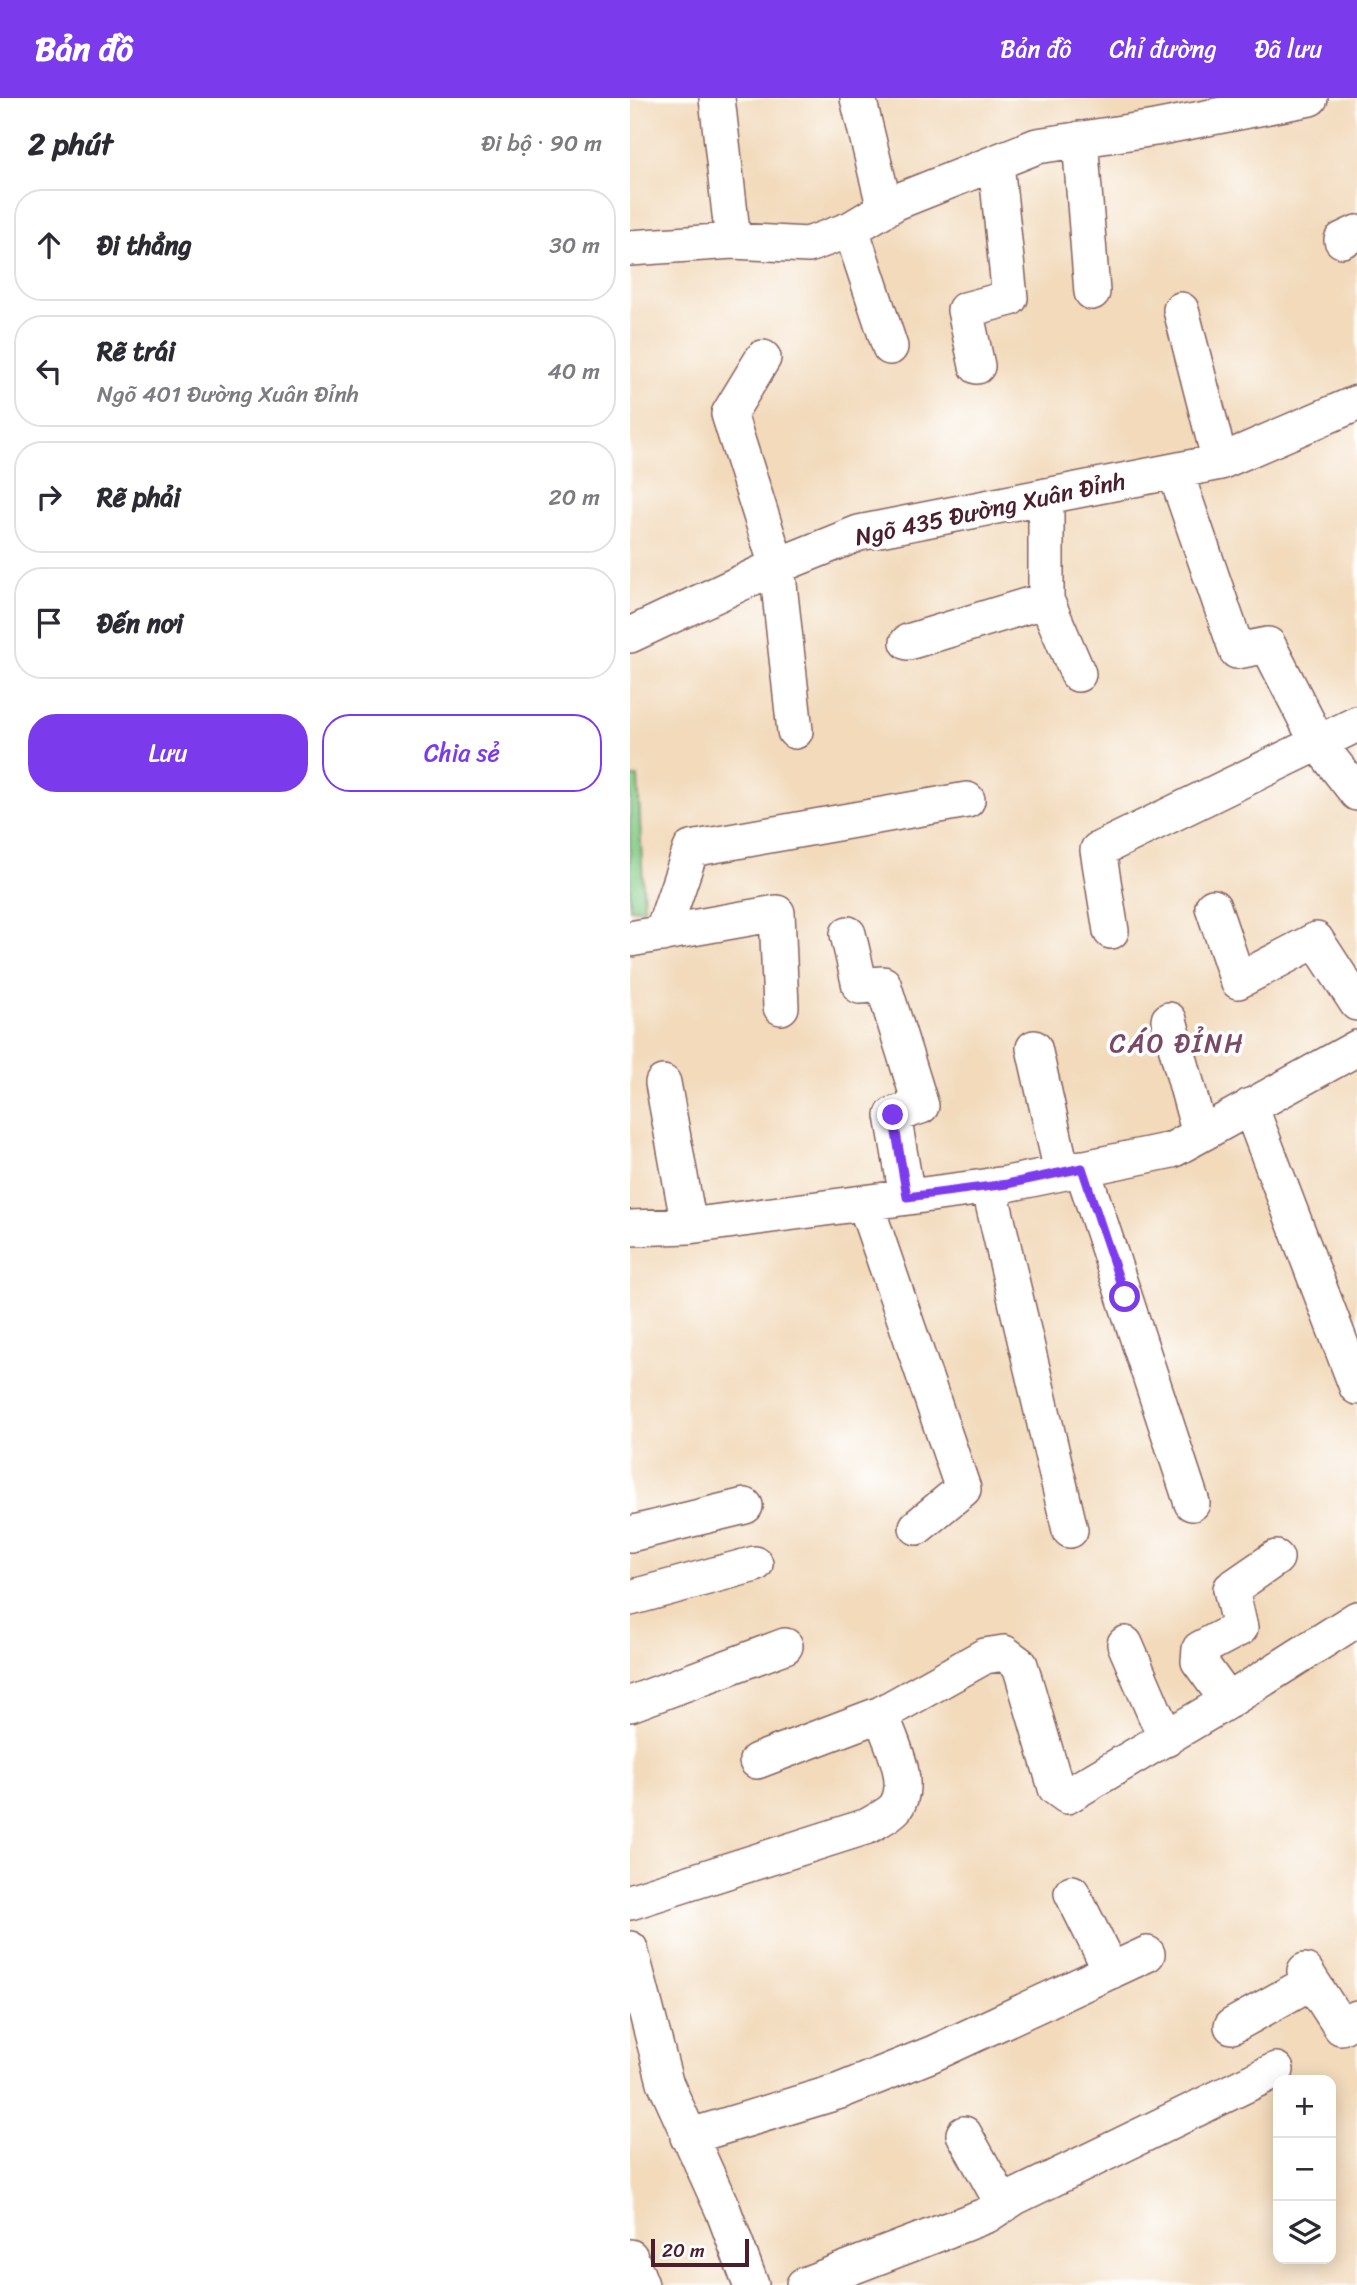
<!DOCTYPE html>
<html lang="vi">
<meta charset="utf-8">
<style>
body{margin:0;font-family:Sriracha,sans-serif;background:#f7f7f7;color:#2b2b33}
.controls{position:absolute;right:21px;bottom:21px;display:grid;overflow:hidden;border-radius:14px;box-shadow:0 4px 18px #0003}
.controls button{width:63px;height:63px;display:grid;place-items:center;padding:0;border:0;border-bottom:2px solid #e1e1e2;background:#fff;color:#2b2b33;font:35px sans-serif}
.scale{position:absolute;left:21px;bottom:18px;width:98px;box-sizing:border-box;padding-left:7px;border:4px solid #4a1f2b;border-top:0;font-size:19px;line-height:24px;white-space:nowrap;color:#4a1f2b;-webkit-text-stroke:5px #fff;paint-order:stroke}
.stop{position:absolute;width:21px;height:21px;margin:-16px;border:5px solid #7c3aed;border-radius:50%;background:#fff}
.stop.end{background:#7c3aed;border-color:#fff;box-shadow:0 2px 7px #0008}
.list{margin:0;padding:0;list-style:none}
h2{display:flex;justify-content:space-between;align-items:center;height:91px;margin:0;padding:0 28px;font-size:30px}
h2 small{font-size:23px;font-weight:400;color:#7c7c81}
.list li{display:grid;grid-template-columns:46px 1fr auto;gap:21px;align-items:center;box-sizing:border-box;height:112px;margin:0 14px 14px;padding:0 14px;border:2px solid #e1e1e2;border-radius:28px}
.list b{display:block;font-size:26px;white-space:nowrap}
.list p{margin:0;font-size:23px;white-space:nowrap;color:#7c7c81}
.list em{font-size:23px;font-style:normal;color:#7c7c81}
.actions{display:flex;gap:14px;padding:21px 28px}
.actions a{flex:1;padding:16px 0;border:2px solid #7c3aed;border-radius:28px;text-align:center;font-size:24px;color:#7c3aed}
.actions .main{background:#7c3aed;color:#fff}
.icon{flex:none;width:38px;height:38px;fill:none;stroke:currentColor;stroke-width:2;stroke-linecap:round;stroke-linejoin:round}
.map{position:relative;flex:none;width:727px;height:2187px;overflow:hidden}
header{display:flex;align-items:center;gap:42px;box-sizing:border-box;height:98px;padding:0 35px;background:#7c3aed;color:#fff}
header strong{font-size:33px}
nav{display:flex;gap:38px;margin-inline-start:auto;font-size:24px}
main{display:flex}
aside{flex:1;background:#fff}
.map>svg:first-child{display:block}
.green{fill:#83c984;stroke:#667458;stroke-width:2}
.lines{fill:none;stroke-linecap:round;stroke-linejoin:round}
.minor-casing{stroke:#85605d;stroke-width:38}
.minor{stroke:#fff;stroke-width:35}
.route{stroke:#7c3aed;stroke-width:9}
.labels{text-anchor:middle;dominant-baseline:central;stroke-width:7;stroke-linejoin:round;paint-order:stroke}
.street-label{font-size:24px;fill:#4a1f2b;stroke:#fff}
.neighbourhood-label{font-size:26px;letter-spacing:2px;fill:#7a4966;stroke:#fff}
</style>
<header>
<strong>Bản đồ</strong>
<nav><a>Bản đồ</a><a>Chỉ đường</a><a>Đã lưu</a></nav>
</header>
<main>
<aside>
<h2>2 phút<small>Đi bộ · 90 m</small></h2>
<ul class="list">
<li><svg class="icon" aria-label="ahead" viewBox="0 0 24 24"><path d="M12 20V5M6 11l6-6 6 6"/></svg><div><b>Đi thẳng</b></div><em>30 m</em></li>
<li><svg class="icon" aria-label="left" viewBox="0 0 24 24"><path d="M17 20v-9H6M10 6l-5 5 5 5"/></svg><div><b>Rẽ trái</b><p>Ngõ 401 Đường Xuân Đỉnh</p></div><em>40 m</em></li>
<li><svg class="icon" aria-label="right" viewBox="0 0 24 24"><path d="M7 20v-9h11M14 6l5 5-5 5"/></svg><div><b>Rẽ phải</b></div><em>20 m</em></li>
<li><svg class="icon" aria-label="arrive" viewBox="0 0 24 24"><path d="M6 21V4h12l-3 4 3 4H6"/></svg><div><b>Đến nơi</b></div></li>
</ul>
<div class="actions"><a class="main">Lưu</a><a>Chia sẻ</a></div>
</aside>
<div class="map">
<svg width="727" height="2187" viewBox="0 0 727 2187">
<rect width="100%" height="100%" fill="#fff"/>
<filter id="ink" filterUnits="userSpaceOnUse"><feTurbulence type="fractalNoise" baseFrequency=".0143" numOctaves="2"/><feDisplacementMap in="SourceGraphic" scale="14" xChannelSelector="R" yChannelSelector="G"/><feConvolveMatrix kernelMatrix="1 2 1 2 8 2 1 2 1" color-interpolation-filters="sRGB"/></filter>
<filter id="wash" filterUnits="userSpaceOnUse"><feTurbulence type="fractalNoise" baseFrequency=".00686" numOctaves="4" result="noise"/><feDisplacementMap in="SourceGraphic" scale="28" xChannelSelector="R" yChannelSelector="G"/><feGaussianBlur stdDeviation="1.57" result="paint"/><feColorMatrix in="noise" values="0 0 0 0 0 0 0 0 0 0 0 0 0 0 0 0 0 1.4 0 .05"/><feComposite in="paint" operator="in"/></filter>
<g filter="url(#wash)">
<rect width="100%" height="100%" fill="#f2dabb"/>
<path class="green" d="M0 679H8L14 810 0 811Z"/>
</g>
<g filter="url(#ink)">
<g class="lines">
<g class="minor-casing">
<path id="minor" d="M87 0 103 143
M228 0 255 111
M450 41 462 194
M221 131 260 249
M712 142 727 135
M0 150 103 143 178 147 221 131 266 104 407 48 525 30 680 0
M551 212 590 364
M133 260 99 316 147 468 165 633
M347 268 335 212 380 200 366 65
M545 373 607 553 638 547 688 645 727 695
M416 398V502L448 576
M0 537 147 468 229 435 590 364 727 305
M278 544 416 502
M583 809 608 883 686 842 727 905
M481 833 468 752 727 626
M32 836 61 751 337 702
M218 836 230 888 253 886 291 1008 263 1017 277 1099
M0 841 147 815 151 909
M539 922 570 1036
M404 950 432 1074
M33 985 59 1128
M620 1008 727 1289
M452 1070 562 1405
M359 1088 440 1432
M235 1105 333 1391 287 1429
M0 1130 59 1128 377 1086 542 1052 727 950
M0 1436 115 1408
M0 1500 125 1466
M495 1546 536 1641
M598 1603 569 1563 570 1551 610 1530 601 1491 646 1460
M0 1606 155 1548
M127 1663 251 1616
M442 1795 481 1873
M0 1804 238 1728C246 1723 259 1717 265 1710 284 1685 260 1643 251 1616L355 1558 374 1555 390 1567 426 1690 437 1698 598 1603 727 1521
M0 1851 35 1984 93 2112 121 2187
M675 1873 711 1929 727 1920
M602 1928 681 1884
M334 2036 373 2106
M58 2039 210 1993 302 1956 517 1856
M0 2159 11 2187
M174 2187 357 2117 385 2099 646 1972"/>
</g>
<use href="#minor" class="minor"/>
</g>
</g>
<g class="lines" filter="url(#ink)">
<path class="route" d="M263 1017 277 1099 377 1086 452 1070 495 1199"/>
</g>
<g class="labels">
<g class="street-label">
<text transform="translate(360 411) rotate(-12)">Ngõ 435 Đường Xuân Đỉnh</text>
</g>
<g class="neighbourhood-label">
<text x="547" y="945">CÁO ĐỈNH</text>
</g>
</g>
</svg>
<div class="controls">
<button>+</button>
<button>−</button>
<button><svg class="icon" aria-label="layers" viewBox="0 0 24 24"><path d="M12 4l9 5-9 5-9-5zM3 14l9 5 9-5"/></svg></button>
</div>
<div class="scale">20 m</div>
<div class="stop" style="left:495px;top:1199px"></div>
<div class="stop end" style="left:263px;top:1017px"></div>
</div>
</main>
